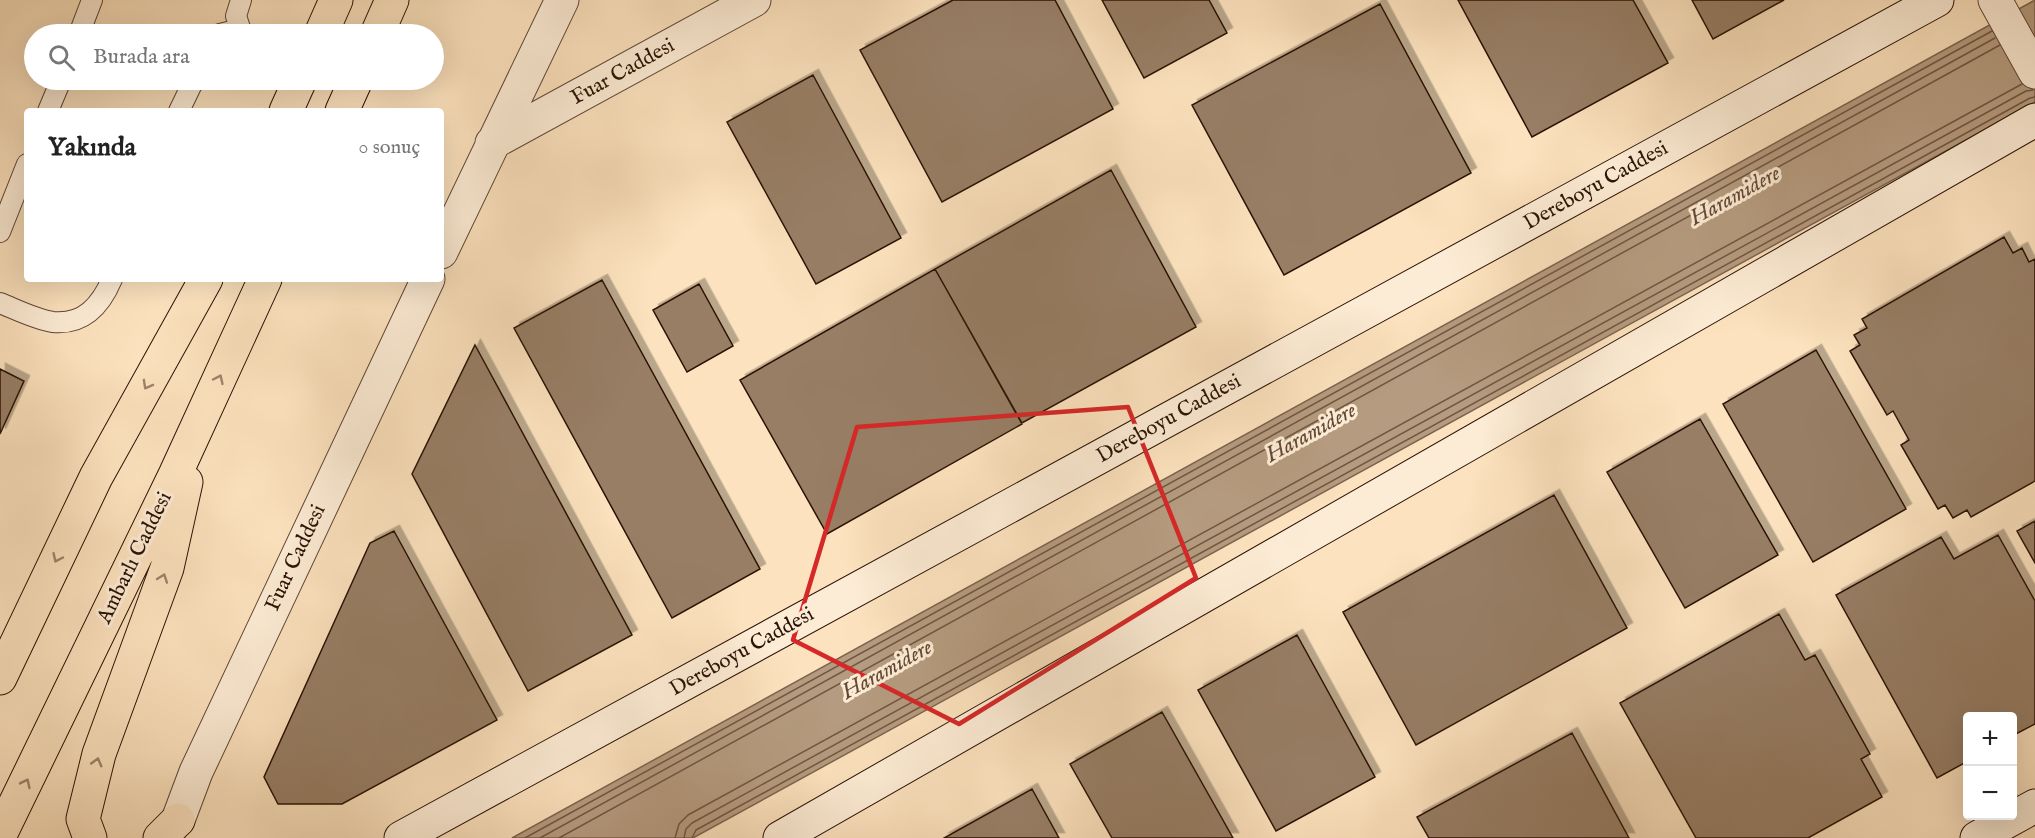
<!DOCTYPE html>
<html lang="tr">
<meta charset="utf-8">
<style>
body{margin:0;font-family:"IM FELL English",serif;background:#f2f2f2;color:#222}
.controls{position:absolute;right:18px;bottom:18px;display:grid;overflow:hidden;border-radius:6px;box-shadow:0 6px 24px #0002}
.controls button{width:54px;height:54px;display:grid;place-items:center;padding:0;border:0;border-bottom:2px solid #e0e0e0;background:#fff;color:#222;font:30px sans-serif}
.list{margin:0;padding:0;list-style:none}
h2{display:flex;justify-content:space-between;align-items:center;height:78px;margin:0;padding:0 24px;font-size:26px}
h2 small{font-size:20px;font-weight:400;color:#767676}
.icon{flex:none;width:33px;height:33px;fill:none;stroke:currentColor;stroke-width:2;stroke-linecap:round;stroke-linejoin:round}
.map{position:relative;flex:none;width:2035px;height:838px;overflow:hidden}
.search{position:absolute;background:#fff;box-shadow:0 6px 24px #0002;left:24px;top:24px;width:420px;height:66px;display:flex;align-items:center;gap:15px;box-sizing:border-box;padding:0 21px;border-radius:33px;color:#767676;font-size:22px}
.panel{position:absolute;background:#fff;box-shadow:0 6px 24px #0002;left:24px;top:108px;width:420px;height:174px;border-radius:6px}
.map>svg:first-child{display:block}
.water{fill:#b59b7f;stroke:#7d644e;stroke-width:1.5}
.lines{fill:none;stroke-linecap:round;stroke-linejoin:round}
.shore{stroke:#705642;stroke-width:1.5}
.building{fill:#977e65;stroke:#2a1205;stroke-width:1.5;filter:url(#shadow)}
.lane-casing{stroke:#5e4633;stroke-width:22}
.street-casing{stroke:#5e4633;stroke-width:35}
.secondary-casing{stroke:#2a1205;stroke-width:35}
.primary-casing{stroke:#2a1205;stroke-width:35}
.lane{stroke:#fdecd5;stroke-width:20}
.street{stroke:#fdecd5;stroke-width:33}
.secondary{stroke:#fdecd5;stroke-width:33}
.primary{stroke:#fce2be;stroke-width:33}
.oneway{stroke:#9e846b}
.marked{fill:none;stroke:#d62828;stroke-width:4.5;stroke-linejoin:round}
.labels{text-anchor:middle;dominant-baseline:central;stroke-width:6;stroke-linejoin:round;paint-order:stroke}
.street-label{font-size:21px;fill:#2a1205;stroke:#fdecd5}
.water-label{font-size:22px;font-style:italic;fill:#624936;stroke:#fdecd5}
</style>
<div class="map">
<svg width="2035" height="838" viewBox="0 0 2035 838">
<defs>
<filter id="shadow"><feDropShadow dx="5.5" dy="-5.5" stdDeviation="0" flood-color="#0004"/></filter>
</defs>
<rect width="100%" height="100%" fill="#fce2be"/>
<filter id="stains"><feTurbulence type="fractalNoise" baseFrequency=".00333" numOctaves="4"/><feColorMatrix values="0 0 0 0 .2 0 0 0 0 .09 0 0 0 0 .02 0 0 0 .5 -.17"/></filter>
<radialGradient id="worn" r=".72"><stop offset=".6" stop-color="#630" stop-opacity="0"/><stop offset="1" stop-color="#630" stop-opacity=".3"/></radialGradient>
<path class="water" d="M2035 0V102L693 838H512Z"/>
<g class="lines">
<path class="shore" d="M525 838 1992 31
M540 838 1995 38
M559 838 2000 45
M675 838 679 824 688 815 2022 84
M684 838 686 829 692 823 2026 91 2033 90
M692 838 696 830 2030 98 2035 97"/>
</g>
<path class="building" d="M953 0H1055L1113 109 942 202 860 50Z
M1102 0H1209L1227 33 1144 78Z
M1458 0H1633L1668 63 1532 137Z
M1692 0H1784L1713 39Z
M1380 4 1471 173 1284 275 1192 105Z
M813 75 901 238 816 284 727 122Z
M1111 170 1196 327 1022 423 935 269Z
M2004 237 2013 253 2022 248 2029 262 2035 259V481L1971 517 1967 510 1953 518 1945 505 1938 509 1901 445 1909 440 1893 411 1887 415 1850 351 1860 345 1854 335 1867 328 1862 319Z
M935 269 1022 424 827 534 740 380Z
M602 280 760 569 672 618 514 328Z
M699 284 733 346 687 372 653 310Z
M475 345 632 635 528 691 412 474Z
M1816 350 1906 509 1813 562 1723 404Z
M0 369 24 381 0 434Z
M1700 419 1778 555 1685 608 1607 472Z
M1554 495 1627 628 1416 745 1343 612Z
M2035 521V563L2017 531Z
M394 531 497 720 342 804H278L264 777 370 543Z
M1998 535 2035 601V724L2012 736V716H1968V761L1937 778 1836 595 1941 537 1954 559Z
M1779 614 1805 660 1815 655 1870 754 1861 759 1882 797 1808 838H1696L1620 703Z
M1297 635 1375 777 1276 831 1198 690Z
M1162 712 1233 838H1112L1070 764Z
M1572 733 1629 838H1429L1417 817Z
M1032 789 1059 838H944Z"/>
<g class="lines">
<g class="lane-casing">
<path id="lane" d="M241 0 236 16 242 34
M79 34 92 0
M220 34 232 31 240 32
M48 111 61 80
M179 111 194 80
M0 232 27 164
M0 303C15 309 37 320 53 322 84 325 101 305 112 279"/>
</g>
<g class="street-casing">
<path id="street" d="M1995 0 2035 72
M492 143 754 0
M441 252 562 0
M178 820 196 772 428 279"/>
</g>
<g class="secondary-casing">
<path id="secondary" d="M401 838 1937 0
M780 838 2035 120
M1977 838 2035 806"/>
</g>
<g class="primary-casing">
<path id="primary" d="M321 34 336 0
M377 34 392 0
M286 111 300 80
M342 111 356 80
M0 678 96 477 206 279
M0 835 175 475 265 279
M90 838 83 819 99 754 167 568 186 482
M160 838 178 820"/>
</g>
<use href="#lane" class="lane"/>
<use href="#street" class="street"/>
<use href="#secondary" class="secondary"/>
<use href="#primary" class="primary"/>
</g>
<defs><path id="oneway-chevron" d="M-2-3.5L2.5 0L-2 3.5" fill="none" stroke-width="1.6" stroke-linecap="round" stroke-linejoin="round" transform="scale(1.5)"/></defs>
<g class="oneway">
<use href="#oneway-chevron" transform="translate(219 379) rotate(-65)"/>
<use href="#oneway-chevron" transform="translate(147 385) rotate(119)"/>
<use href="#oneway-chevron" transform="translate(57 558) rotate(115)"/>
<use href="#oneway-chevron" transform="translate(163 578) rotate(-70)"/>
<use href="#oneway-chevron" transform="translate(97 762) rotate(-75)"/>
<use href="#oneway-chevron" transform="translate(26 783) rotate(-64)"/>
</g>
<path class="marked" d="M1128 407 1196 578 959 724 793 640 857 427Z"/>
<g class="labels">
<g class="street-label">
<text transform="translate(623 72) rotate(-29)">Fuar Caddesi</text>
<text transform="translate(1596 186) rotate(-29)">Dereboyu Caddesi</text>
<text transform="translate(1169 419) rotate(-29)">Dereboyu Caddesi</text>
<text transform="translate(135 558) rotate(-64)">Ambarlı Caddesi</text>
<text transform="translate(296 558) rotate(-65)">Fuar Caddesi</text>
<text transform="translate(742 652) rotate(-29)">Dereboyu Caddesi</text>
</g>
<g class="water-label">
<text transform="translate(1735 196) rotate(-29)">Haramidere</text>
<text transform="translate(1311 433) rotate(-29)">Haramidere</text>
<text transform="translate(887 670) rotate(-29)">Haramidere</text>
</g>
</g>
<rect width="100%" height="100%" filter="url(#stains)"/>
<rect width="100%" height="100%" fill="url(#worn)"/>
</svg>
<div class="controls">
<button>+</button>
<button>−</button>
</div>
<div class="search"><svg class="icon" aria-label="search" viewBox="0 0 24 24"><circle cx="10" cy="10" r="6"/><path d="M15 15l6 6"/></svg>Burada ara</div>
<section class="panel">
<h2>Yakında<small>0 sonuç</small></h2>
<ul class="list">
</ul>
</section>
</div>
